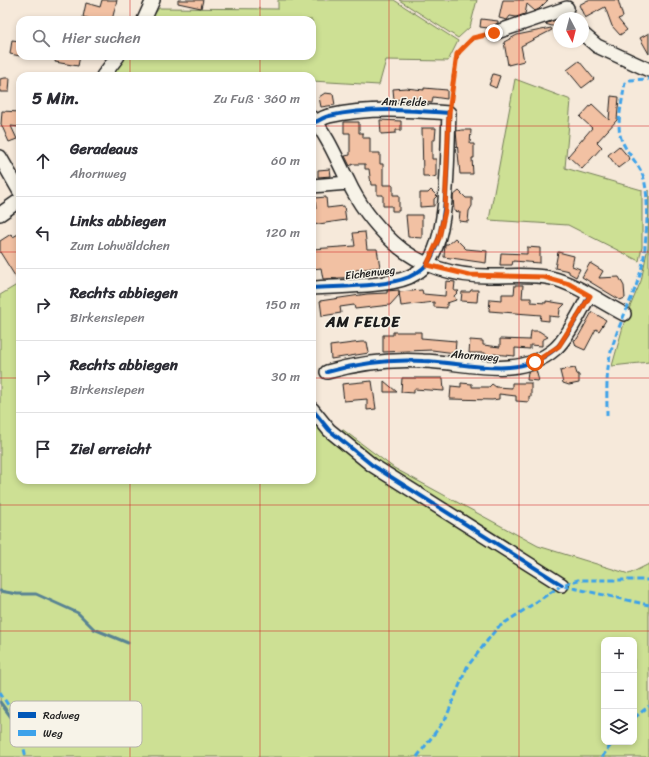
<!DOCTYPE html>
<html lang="de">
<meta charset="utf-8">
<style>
body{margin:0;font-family:Sriracha,sans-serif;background:#f2f2f3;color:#2b2b33}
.controls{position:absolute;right:12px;bottom:12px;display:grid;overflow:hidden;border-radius:8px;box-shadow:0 2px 6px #0003}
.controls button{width:36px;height:36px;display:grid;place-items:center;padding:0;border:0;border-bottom:1px solid #e1e1e2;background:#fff;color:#2b2b33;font:20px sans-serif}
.compass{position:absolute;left:553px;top:12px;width:36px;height:36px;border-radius:50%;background:#fff;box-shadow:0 2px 6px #0003;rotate:173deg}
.stop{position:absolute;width:12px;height:12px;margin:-9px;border:3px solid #ea580c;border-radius:50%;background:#fff}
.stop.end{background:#ea580c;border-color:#fff;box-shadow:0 1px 4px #0008}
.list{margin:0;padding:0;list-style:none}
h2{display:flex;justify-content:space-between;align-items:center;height:52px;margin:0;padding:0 16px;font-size:17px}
h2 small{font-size:13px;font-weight:400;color:#7c7c81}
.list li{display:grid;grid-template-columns:26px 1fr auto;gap:12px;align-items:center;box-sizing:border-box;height:72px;padding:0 16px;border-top:1px solid #e1e1e2}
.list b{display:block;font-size:15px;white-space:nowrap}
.list p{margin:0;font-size:13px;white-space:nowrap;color:#7c7c81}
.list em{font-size:13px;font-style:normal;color:#7c7c81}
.icon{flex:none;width:22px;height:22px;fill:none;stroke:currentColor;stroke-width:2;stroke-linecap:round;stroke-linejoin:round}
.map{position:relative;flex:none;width:649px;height:757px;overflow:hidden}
.search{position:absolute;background:#fff;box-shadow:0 2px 6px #0003;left:16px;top:16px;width:300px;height:44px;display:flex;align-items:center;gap:10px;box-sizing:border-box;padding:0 14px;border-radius:12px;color:#7c7c81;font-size:15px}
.panel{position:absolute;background:#fff;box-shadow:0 2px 6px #0003;left:16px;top:72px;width:300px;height:412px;border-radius:12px}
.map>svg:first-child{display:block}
.green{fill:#cde094;stroke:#747e58;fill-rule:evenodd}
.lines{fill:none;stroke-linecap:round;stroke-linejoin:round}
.stream{stroke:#598393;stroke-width:3}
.building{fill:#f2c1a3;stroke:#1c1c1c}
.minor-casing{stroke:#1c1c1c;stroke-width:16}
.path{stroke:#1c1c1c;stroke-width:1.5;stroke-dasharray:3 3;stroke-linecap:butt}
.minor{stroke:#f7f3e8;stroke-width:13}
.quiet{stroke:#3da2ea;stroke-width:3;stroke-dasharray:6 3;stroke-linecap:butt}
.cycleway-casing{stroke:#f7f3e8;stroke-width:6}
.cycleway{stroke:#0057b8;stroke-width:4}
.route{stroke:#ea580c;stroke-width:5}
.grid{fill:none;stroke:#d62828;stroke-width:1;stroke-opacity:0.55}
.labels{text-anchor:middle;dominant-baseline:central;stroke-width:3;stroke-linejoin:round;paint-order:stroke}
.street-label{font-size:11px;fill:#1c1c1c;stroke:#f7f3e8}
.district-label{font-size:15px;font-weight:bold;letter-spacing:1px;fill:#1c1c1c;stroke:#f7f3e8}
.key{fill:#f7f3e8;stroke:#b5b2ab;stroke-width:1}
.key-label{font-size:11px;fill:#1c1c1c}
</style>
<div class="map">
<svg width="649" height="757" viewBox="0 0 649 757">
<rect width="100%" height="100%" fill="#f6e9da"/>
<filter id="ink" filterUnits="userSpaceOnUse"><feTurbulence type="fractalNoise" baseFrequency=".025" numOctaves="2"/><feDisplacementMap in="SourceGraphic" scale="8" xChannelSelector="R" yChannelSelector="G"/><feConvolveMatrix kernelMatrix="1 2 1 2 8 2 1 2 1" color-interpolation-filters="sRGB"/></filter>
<g filter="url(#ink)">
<path class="green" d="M278 0H394L458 41 448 61 386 60 379 85 312 81V76H112L126 56H312V20H150L159 8 278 9Z
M399 0H477L470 27 458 38Z
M515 79 571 100 565 168 642 190V247L639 261 568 225 489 220Z
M649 190V362L612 366 626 316 641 281 648 247Z
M20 283V480H312V415L344 449 342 429 394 468 538 546 629 574 649 564V757H0V295ZM604 640H634V742H604Z"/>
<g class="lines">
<path class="stream" d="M0 591 17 594H36L78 613 94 629 128 643
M0 702 11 717"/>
</g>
<path class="building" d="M102 0H117L112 20H96L83 17 86 3 100 7Z
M178 0H203L201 8 178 3Z
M503 0H548L539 9 535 11 527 4 525 14 516 17 510 16 507 20 499 18Z
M588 0H618L623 17 618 19 627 30 620 35 612 26 605 7 585 18 579 5Z
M481 19 498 21V23L488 28 480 27Z
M558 19 559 28 545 24Z
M551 28 552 30 521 46 524 61 508 65 504 42 517 35Z
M649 33V54L640 38Z
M12 40 20 41V56L10 54Z
M56 56H80L78 66 55 62Z
M579 61 594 79 582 88 567 70Z
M493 74 500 76 496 88 489 85Z
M5 78H10L9 92H0V79Z
M406 88 424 90V88L447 90V99L433 97 432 103 417 101 418 98 394 100 393 89Z
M325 93 333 94 335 105 321 107 319 97Z
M611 96 619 97 617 120 597 142 602 147 582 169 568 156 592 128 580 117 592 104 609 120Z
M2 111 20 112 19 127 11 126 17 139 9 142 1 124Z
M380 120 401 121V130H396V133L381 134Z
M344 122H359V133H363V138H370V153H380V164H383V185H393V195H399V211H392V206H383V195H377V185H371L369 169H365V164H353L350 166 345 156 350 155V133H344Z
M422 128H436L435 140H432V159H436V176L430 178 428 176H423Z
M462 130H471L470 144H474V158H472L473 174H460L456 131Z
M619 146 630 159 618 168 608 155Z
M330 169 331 176 318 177V170Z
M431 190 437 196 434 199V206L420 207V193H428Z
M459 191 466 198H472V206L469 211 468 222 459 221 460 212 454 211 453 196Z
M326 197 327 208 344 206 346 220 312 225V210L316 209 315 198Z
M406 215H422V238L408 237Z
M365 232 367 249H377L380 267 356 270 357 277 323 279 321 268 312 269V249L355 246 353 233Z
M20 233V284L0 252V241L11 234 13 237Z
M455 238 466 249 487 251 486 263 444 257 445 244H448Z
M527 247 540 248V263L513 261 512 265H500L501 253 527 254Z
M558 252 574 256 572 266 580 269 576 277 569 273V271L555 268Z
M590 263 603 271 599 278 619 277 624 286 625 298 620 300 582 277Z
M446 281 455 282 454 291H459L454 296 456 300 447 303V308L434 307V302L401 306 399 292 422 290 423 294 445 296Z
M515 285H523L522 298H531V302L546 303V301L565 304 560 309 559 317 549 316V321L540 320 541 315 489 311 490 299 502 300V294H514Z
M399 290V295L390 305 355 309 354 305 340 307 341 313 322 316 320 301 367 294 387 293V291Z
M471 290H478L477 302 461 301 462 292H470Z
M592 312 606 320 599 331 596 329 585 350 576 346 574 340 577 339Z
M531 331H539L548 337 542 340V346L530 345V349L515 348V356L493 354 492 359 485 353H469L470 340 483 341V345L500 347V339L530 340Z
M393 332H421V338L456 341 455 353 432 350 383 352V335H393Z
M361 342H367L369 353 331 359 330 346Z
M567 368 569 369 575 368 577 374 579 375V383L569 385 563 383 560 371 565 370Z
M536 370 539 381 527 380 528 372Z
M402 378H443L444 391 414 389V393L401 392Z
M372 381 376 409 367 410V399L344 401 342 384Z
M384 381 397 392H384Z
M461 383 472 384V387H489L492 384 496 387 512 388V383H531V397L529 396V402L516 401V396L499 394V399L492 400 450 399 451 386 461 387Z"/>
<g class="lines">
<g class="minor-casing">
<path id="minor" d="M144 20 153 0
M494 33 567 8
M583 34 597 46 649 70
M103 76 118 56
M312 118C328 136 337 160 348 181 358 203 375 225 393 242 420 267 457 277 493 276 512 276 532 274 551 278 576 284 601 302 624 314
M312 123C318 122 323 117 329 116 368 107 409 110 449 113 447 150 450 238 426 265 422 270 415 274 409 277 385 287 339 286 312 288
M0 157 20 192
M312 186 348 183
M0 214 20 200
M327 372C359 363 390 359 423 361 467 362 518 381 555 349 567 339 581 310 589 296
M312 409 329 430 372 465 562 585"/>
</g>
<path class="path" d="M451 102C454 74 451 43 484 35"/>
<use href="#minor" class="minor"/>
<path class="quiet" d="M607 416C607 398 606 379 609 361 616 321 643 287 645 246 647 225 649 199 644 179 640 165 630 157 624 145 614 129 622 105 624 88L625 83 630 80 649 79
M564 586 649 605
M0 692 16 718 26 757
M634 718 649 706
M417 757 446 718 467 667 497 628 562 585 578 580H649
M602 757 613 742"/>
<g class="cycleway-casing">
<path id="cycleway" d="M312 123C318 122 323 117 329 116 368 107 409 110 449 113 447 150 450 238 426 265 422 270 415 274 409 277 385 287 339 286 312 288
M327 372C359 363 390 359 423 361 467 362 518 381 555 349 567 339 581 310 589 296
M312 409 329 430 372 465 562 585"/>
</g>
<use href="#cycleway" class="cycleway"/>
</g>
</g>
<g class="lines" filter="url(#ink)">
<path class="route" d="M494 33 473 38 457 54 449 113 445 211 439 238 427 265 469 275 544 277 569 284 590 296 559 346 535 362"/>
</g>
<path class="grid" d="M130 0V20M260 0V20M389 0V757M519 0V757M130 56V76M260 56V76M0 126H20M312 126H649M0 252H20M312 252H649M0 378H20M312 378H649M130 480V757M260 480V757M0 505H649M0 631H649"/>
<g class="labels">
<g class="street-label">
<text transform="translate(404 102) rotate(1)">Am Felde</text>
<text transform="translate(370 273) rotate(-7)">Eichenweg</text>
<text transform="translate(475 356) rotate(5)">Ahornweg</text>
</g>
<g class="district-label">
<text x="363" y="322">AM FELDE</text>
</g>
</g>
<rect x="10" y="701" width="132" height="46" rx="6" class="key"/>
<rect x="18" y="712" width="18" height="6" fill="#0057b8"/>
<rect x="18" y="730" width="18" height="6" fill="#3da2ea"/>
<g class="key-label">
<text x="43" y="719">Radweg</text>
<text x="43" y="737">Weg</text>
</g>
</svg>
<div class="controls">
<button>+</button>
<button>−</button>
<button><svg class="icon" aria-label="layers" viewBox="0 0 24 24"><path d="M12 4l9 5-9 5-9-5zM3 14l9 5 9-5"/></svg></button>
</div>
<svg class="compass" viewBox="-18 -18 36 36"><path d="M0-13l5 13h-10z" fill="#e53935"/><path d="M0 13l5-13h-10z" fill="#7c7c81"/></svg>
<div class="stop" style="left:535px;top:362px"></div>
<div class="stop end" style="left:494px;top:33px"></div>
<div class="search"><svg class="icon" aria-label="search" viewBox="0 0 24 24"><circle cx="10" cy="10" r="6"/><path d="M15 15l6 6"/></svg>Hier suchen</div>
<section class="panel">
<h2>5 Min.<small>Zu Fuß · 360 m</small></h2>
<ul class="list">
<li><svg class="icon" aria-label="ahead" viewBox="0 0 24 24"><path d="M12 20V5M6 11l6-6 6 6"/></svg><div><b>Geradeaus</b><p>Ahornweg</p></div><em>60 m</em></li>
<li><svg class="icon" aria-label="left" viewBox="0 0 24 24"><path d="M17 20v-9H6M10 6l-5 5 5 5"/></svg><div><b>Links abbiegen</b><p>Zum Lohwäldchen</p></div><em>120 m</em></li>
<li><svg class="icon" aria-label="right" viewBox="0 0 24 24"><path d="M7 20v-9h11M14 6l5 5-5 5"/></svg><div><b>Rechts abbiegen</b><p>Birkensiepen</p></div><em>150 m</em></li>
<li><svg class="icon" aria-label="right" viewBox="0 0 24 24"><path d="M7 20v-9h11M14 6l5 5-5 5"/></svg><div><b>Rechts abbiegen</b><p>Birkensiepen</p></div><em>30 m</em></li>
<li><svg class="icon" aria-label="arrive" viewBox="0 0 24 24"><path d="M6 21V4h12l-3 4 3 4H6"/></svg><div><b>Ziel erreicht</b></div></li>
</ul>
</section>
</div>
